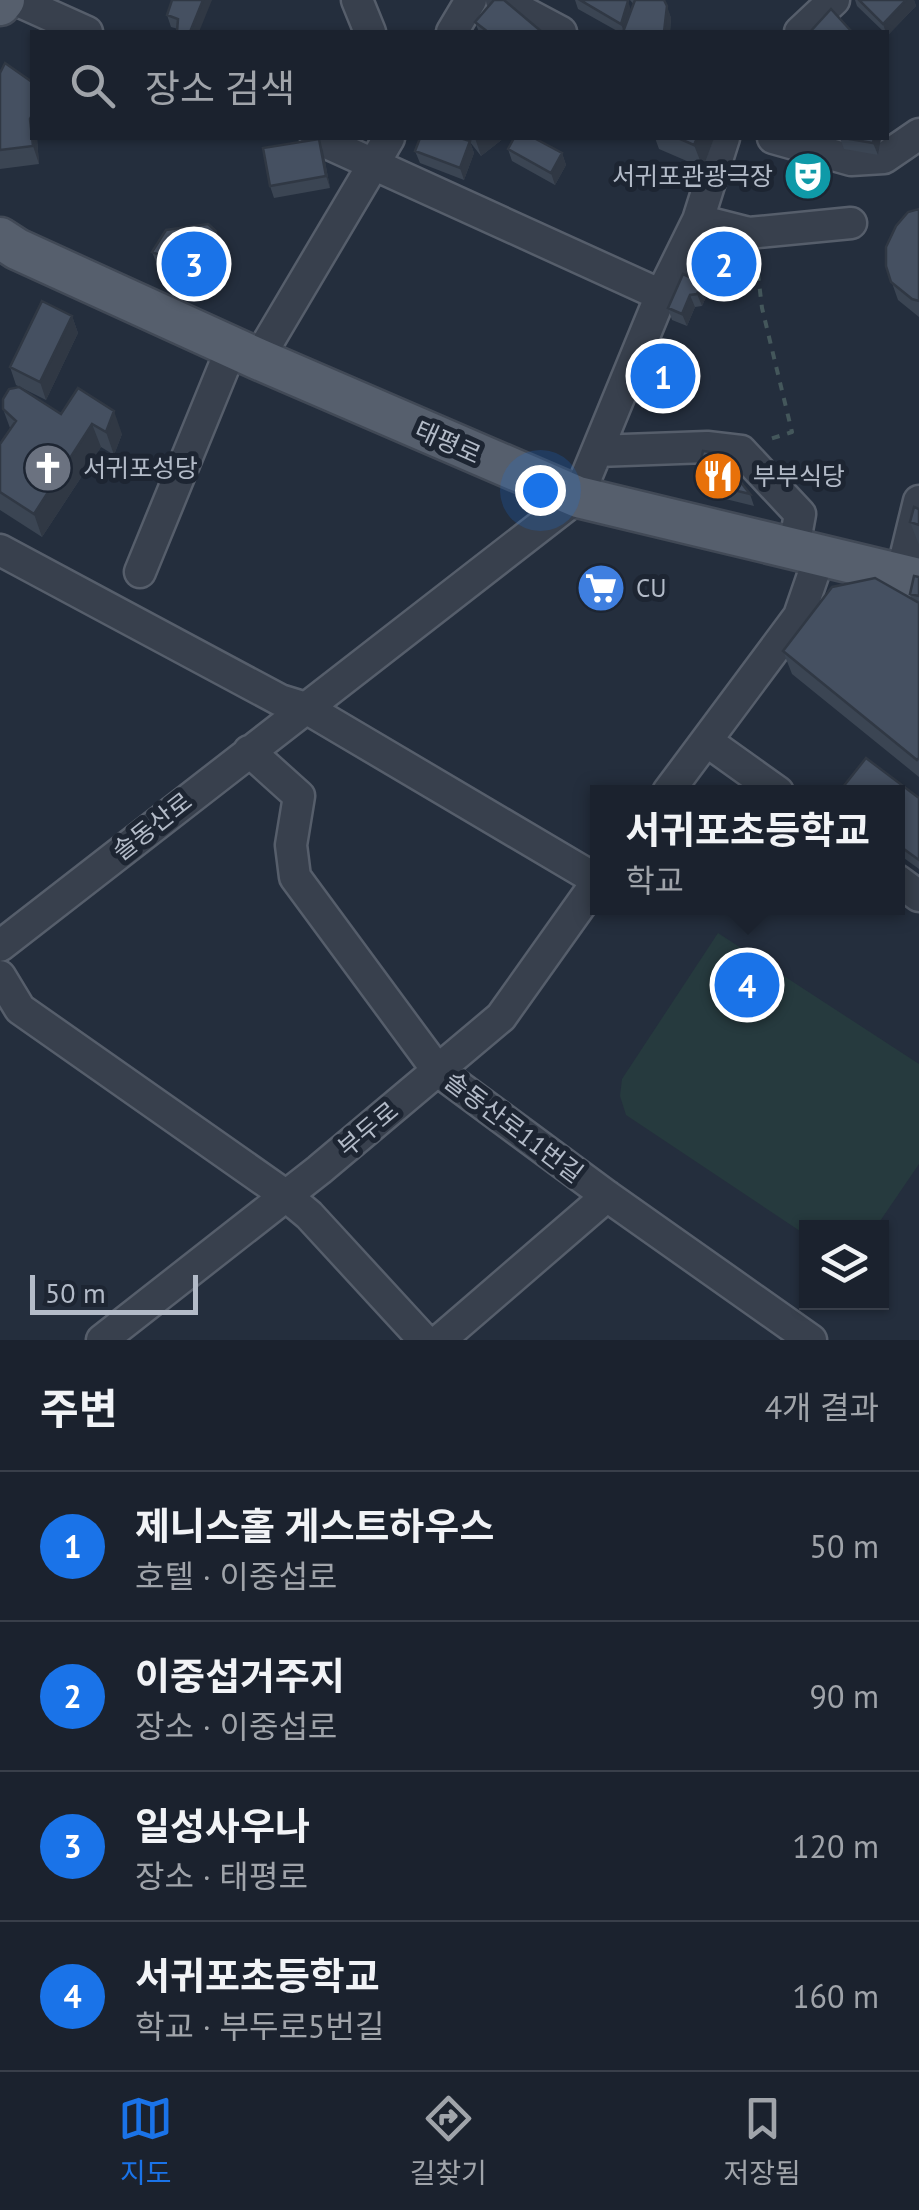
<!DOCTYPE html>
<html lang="ko">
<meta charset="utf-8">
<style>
body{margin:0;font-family:"PT Sans","Noto Sans KR",sans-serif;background:#282f3a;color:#f1f3f6}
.controls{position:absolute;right:30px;bottom:30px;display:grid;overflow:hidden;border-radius:0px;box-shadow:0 2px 8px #0004}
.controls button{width:90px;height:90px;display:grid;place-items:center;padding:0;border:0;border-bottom:2px solid #393f4a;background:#1b222e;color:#f1f3f6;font:50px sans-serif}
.scale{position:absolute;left:30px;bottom:25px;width:168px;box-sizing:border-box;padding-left:10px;border:5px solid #b3bbc8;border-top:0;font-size:28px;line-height:35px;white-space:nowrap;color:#b3bbc8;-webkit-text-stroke:8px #1d2532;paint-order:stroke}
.you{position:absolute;left:540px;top:490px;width:35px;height:35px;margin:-25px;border:8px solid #fff;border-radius:50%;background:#1a73e8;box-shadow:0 0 0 15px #1a73e833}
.badge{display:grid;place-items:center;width:65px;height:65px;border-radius:50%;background:#1a73e8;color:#fff;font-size:32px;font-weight:700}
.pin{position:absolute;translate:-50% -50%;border:5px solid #fff;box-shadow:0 2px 10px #0006}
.popup{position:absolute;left:590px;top:785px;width:315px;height:130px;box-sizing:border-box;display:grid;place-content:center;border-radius:0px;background:#1b222e;filter:drop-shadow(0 2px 8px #0005);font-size:32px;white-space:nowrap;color:#a0a4aa}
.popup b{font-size:38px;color:#f1f3f6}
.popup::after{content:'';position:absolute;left:50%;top:100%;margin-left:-20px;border:20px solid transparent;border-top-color:#1b222e}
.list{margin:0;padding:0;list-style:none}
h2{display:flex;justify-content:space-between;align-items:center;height:130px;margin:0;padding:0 40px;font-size:42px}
h2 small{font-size:32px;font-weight:400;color:#a0a4aa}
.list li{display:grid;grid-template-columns:65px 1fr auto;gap:30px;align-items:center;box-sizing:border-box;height:150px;padding:0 40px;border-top:2px solid #393f4a}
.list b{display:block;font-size:38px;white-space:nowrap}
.list p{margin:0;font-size:32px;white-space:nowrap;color:#a0a4aa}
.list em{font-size:32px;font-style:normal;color:#a0a4aa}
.icon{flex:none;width:55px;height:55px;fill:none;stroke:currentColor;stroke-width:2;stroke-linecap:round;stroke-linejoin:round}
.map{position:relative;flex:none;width:919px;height:1340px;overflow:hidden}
.search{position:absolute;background:#1b222e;box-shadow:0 2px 8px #0004;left:30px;right:30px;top:30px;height:110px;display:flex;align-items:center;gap:25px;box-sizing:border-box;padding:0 35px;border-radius:0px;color:#a0a4aa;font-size:38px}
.sheet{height:730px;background:#1b222e}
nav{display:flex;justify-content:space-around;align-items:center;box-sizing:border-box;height:140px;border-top:2px solid #393f4a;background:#1b222e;font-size:28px;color:#a0a4aa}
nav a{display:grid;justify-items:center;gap:5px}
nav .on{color:#1a73e8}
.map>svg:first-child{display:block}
.green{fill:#263a3e}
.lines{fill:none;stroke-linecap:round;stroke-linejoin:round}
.minor-casing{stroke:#565e6b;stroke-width:35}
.major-casing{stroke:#414956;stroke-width:45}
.path{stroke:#44575b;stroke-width:4;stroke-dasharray:8 8;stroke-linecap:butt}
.minor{stroke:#38404d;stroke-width:30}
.major{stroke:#565f6d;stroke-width:40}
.wall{fill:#3b4553}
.shaded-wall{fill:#303844}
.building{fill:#455061;stroke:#303844;stroke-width:2.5}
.labels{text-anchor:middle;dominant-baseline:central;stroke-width:10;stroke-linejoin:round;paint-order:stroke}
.poi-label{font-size:25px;fill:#b3bbc8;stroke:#1d2532;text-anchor:start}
.street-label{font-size:25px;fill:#b3bbc8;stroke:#1d2532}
</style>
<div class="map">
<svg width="919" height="1340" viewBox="0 0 919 1340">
<rect width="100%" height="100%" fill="#242e3d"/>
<path class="green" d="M718 933 919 1064V1164L876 1227 806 1228V1235L626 1115 620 1096 622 1079Z"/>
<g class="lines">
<g class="minor-casing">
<path id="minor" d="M16 0 87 32
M357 0 370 32
M501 0 561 32
M452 32 471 0
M800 32 834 0
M316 138 661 295
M773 138 851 160 884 158 919 134
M698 220 749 233 851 223
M258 359 389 138
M597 451 707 447 741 451 800 514 794 547
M0 550 280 700 306 708 597 880
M140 572 232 347
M901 575 919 501
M708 742 778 792
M249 751 299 796 291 845 295 877 438 1071 607 1196 811 1340
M668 792 799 616 820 555
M897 880 919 896
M0 946 578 497 661 295 698 220 724 138
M0 976 20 1009 285 1195 309 1215 424 1340
M102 1340 319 1170 501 1017 597 882
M440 1340 607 1196"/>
</g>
<g class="major-casing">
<path id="major" d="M0 5 4 0
M0 238 17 249 258 359 578 497 919 579"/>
</g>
<path class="path" d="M756 257 762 308 792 432 767 440"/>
<use href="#minor" class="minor"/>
<use href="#major" class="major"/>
</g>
<path class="wall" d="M212 0 178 29 171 27 167 15Z
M575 0H626L631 11 634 5 630 0H664L671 18 670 32H619L578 9Z
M855 0H914L916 6 887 36 886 32H884L857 6Z
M475 22 542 32H479Z
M0 73 32 138H37L39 164 0 169Z
M466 138H504L481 156 470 142 474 153 464 180 420 163 415 151 469 141Z
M655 138H714L703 168 659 149Z
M840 138H881L878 155 844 149Z
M319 139 323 151 330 188 274 198 270 186Z
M508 149 562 153 566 165 555 185 512 161Z
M919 209V317L898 300 886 266Z
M216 231 225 254 208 295 161 274 152 252Z
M735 236 745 271 707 279 702 267Z
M683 274 707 295 702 306 695 307 687 326 672 320 668 308Z
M72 316 78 333 46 400 16 385 10 367Z
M675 353 679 365 673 387 644 390 640 378Z
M3 409 61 414 122 434 114 455 101 447 42 537 0 510V444L10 428Z
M696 481 750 494 754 506 701 493Z
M919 509V545L910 522Z
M919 577V777L792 674 783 651 911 599 910 594Z
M897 792 919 798V869L897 853Z"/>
<path class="shaded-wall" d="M203 0H212L199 32H190Z
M906 0H914L916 6 887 36 883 24Z
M628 1 632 13 624 32 621 24Z
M667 6 671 18 670 32H664Z
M32 115V138H37L39 164 33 146 30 119Z
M475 138H504L481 156Z
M697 138H714L703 168 694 145Z
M874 138H881L878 155 873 143Z
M319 139 323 151 330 188 326 176Z
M470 141 474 153 464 180 460 168Z
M562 153 566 165 555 185 551 173Z
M216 231 225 254 208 295 200 272Z
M702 283 707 295 702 306 697 294Z
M690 295 695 307 687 326 682 314Z
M72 316 78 333 46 400 40 382Z
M675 353 679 365 673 387 669 375Z
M114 411 122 434 114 455 106 432Z
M92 424 101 447 42 537 34 514Z"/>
<path class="building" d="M172 0H203L190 32H177L178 19 167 15Z
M494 0H504L542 32H488L475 22Z
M580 0H626L628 1 621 24Z
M635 0H664L667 6 664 32H623Z
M859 0H906L883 24Z
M831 9 852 32H810Z
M5 63 32 82V115L30 119 33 146 0 150V73Z
M420 138H460L470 141 460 168 415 151Z
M514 138H534L562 153 551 173 508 149Z
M678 138H697L694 145Z
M844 138H874L873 143Z
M319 139 326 176 270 186 263 148Z
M919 209V301L912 299 891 282 886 266V247L896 226 908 212Z
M208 224 216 231 200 272 152 252 166 230Z
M735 236 741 259 702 267 698 245Z
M683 274 702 283 697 294 690 295 682 314 668 308Z
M42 301 72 316 40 382 10 367Z
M652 345 675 353 669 375 640 378Z
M19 387 61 414 78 388 114 411 106 432 92 424 34 514 0 492V444L16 421 3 409V399L9 389Z
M703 451 718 453 750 494 696 481Z
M914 507 919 509V525L910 522Z
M914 576 919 577V596L910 594Z
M875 578 919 603V758L917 760 783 651 832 587Z
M866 758 919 798V860L897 844V792H839Z"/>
<defs>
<g id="theatre-disc" transform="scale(2.5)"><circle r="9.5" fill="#0f9aa8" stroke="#1d2532"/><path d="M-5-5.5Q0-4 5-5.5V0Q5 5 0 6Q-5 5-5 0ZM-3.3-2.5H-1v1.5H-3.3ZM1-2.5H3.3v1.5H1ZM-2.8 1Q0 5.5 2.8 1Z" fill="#fff"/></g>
<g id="church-disc" transform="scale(2.5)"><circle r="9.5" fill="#6b7280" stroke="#1d2532"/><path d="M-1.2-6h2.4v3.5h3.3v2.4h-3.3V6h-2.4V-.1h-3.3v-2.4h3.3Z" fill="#fff"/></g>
<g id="restaurant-disc" transform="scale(2.5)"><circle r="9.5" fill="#e8710a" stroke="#1d2532"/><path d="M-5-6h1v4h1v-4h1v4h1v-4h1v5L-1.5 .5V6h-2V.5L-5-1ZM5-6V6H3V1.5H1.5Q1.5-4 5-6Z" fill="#fff"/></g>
<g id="supermarket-disc" transform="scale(2.5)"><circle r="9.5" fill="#3f7fe0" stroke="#1d2532"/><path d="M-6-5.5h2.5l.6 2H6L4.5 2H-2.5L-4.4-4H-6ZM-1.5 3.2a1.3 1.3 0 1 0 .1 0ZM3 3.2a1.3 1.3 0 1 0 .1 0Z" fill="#fff"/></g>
</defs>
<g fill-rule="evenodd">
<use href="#theatre-disc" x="808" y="176"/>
<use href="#church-disc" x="48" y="468"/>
<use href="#restaurant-disc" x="718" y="476"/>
<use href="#supermarket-disc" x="601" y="588"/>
</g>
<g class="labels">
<g class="poi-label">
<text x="773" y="176" text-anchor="end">서귀포관광극장</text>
<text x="83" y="468">서귀포성당</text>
<text x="753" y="476">부부식당</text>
<text x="636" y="588">CU</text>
</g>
<g class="street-label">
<text transform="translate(448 442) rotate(24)">태평로</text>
<text transform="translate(152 826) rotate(-38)">솔동산로</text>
<text transform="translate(514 1127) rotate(37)">솔동산로11번길</text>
<text transform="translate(368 1129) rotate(-40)">부두로</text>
</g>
</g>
</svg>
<div class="controls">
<button><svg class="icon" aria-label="layers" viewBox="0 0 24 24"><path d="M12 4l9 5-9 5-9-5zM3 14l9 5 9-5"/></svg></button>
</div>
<div class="scale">50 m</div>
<div class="you"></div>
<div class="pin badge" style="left:663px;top:376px">1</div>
<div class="pin badge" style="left:724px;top:264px">2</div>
<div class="pin badge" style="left:194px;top:264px">3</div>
<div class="pin badge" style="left:747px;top:985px">4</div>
<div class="popup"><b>서귀포초등학교</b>학교</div>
<div class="search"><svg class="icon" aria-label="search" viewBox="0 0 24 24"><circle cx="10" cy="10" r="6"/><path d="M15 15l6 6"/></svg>장소 검색</div>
</div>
<section class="sheet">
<h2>주변<small>4개 결과</small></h2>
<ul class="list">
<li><span class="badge">1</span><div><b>제니스홀 게스트하우스</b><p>호텔 · 이중섭로</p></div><em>50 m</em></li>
<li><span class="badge">2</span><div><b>이중섭거주지</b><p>장소 · 이중섭로</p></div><em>90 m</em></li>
<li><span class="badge">3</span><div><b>일성사우나</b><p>장소 · 태평로</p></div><em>120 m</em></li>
<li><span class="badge">4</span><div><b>서귀포초등학교</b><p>학교 · 부두로5번길</p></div><em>160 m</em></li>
</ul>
</section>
<nav>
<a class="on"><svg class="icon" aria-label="map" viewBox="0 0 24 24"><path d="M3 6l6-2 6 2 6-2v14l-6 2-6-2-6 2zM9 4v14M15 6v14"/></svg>지도</a>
<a><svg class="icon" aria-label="directions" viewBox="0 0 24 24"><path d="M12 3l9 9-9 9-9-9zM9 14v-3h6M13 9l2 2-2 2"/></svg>길찾기</a>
<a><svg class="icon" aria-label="saved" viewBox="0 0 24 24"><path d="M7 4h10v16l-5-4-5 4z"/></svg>저장됨</a>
</nav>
